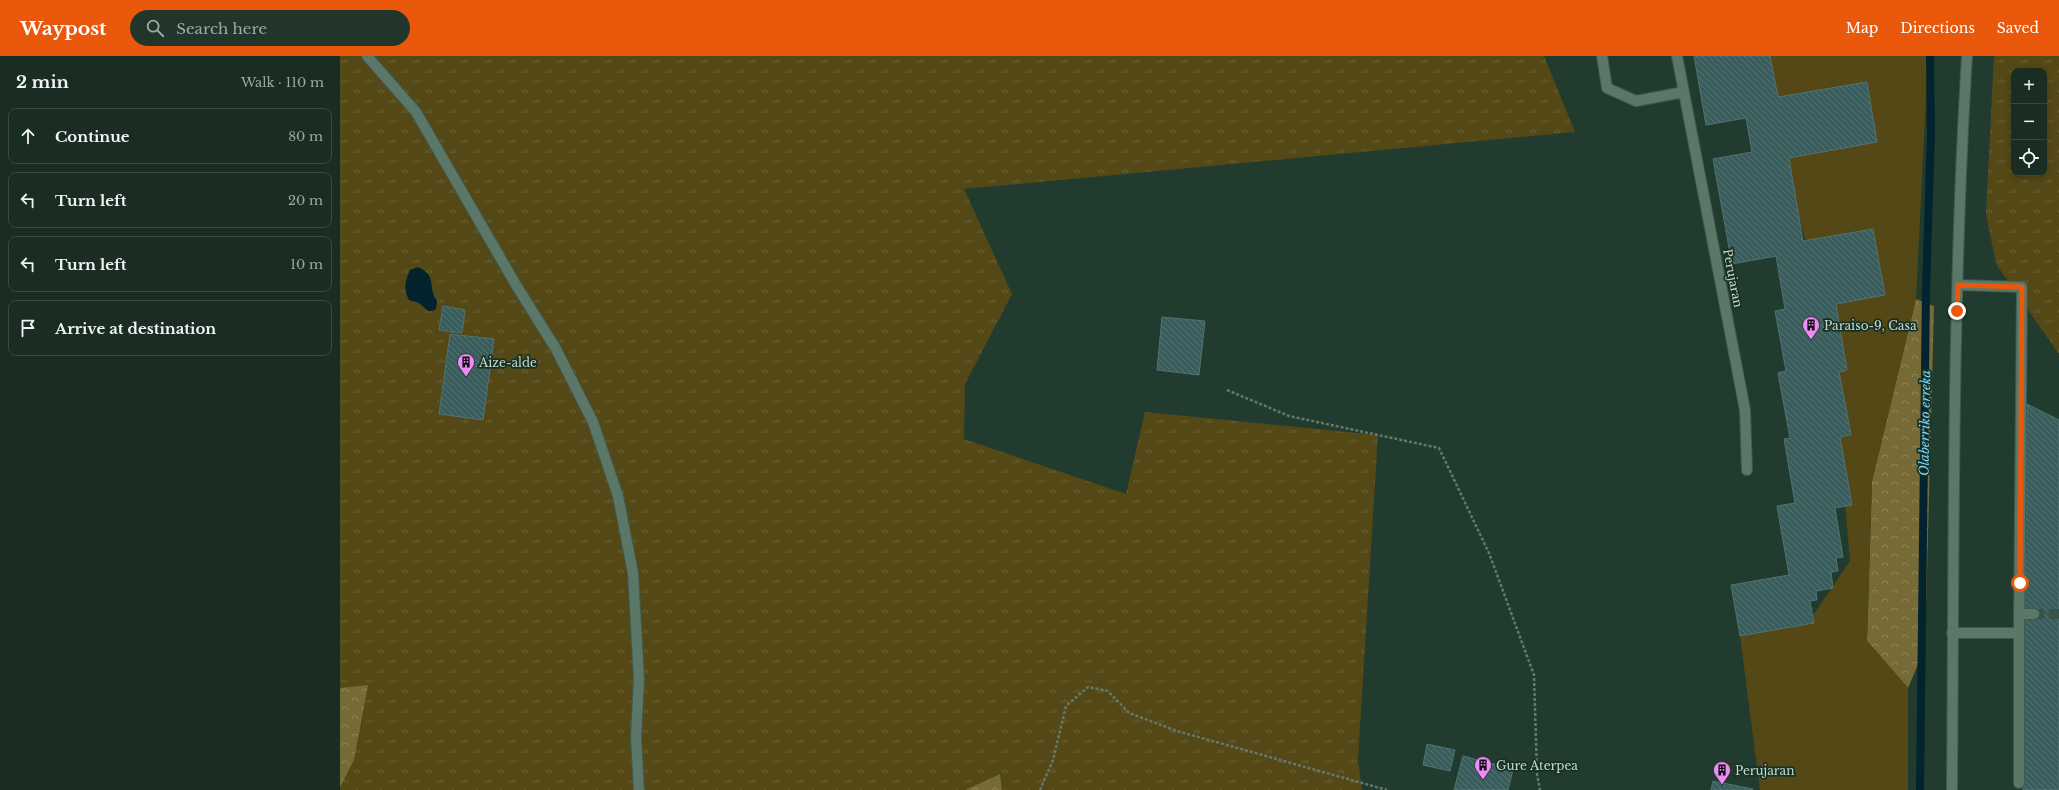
<!DOCTYPE html>
<meta charset="utf-8">
<style>
body{margin:0;font-family:"Libre Baskerville",serif;background:#22352b;color:#f1f3f6}
.controls{position:absolute;right:12px;top:12px;display:grid;overflow:hidden;border-radius:8px;box-shadow:0 2px 6px #0003}
.controls button{width:36px;height:36px;display:grid;place-items:center;padding:0;border:0;border-bottom:1px solid #374941;background:#192d23;color:#f1f3f6;font:20px sans-serif}
.stop{position:absolute;width:12px;height:12px;margin:-9px;border:3px solid #ea580c;border-radius:50%;background:#fff}
.stop.end{background:#ea580c;border-color:#fff;box-shadow:0 1px 4px #0008}
.list{margin:0;padding:0;list-style:none}
h2{display:flex;justify-content:space-between;align-items:center;height:52px;margin:0;padding:0 16px;font-size:17px}
h2 small{font-size:13px;font-weight:400;color:#9fa8a6}
.list li{display:grid;grid-template-columns:26px 1fr auto;gap:12px;align-items:center;box-sizing:border-box;height:56px;margin:0 8px 8px;padding:0 8px;border:1px solid #374941;border-radius:8px}
.list b{display:block;font-size:15px;white-space:nowrap}
.list em{font-size:13px;font-style:normal;color:#9fa8a6}
.icon{flex:none;width:22px;height:22px;fill:none;stroke:currentColor;stroke-width:2;stroke-linecap:round;stroke-linejoin:round}
.map{position:relative;flex:none;width:1719px;height:734px;overflow:hidden}
header{display:flex;align-items:center;gap:24px;box-sizing:border-box;height:56px;padding:0 20px;background:#ea580c;color:#fff}
header strong{font-size:19px}
nav{display:flex;gap:22px;margin-inline-start:auto;font-size:14px}
.search{width:280px;height:36px;background:#22352b;display:flex;align-items:center;gap:10px;box-sizing:border-box;padding:0 14px;border-radius:22px;color:#9fa8a6;font-size:15px}
main{display:flex}
aside{flex:1;background:#192d23}
.map>svg:first-child{display:block}
.grass{fill:url(#grass-tufts);fill-rule:evenodd}
.forest{fill:url(#forest-crowns)}
.park{fill:#534816}
.water{fill:#03232f}
.lines{fill:none;stroke-linecap:round;stroke-linejoin:round}
.stream{stroke:#03232f;stroke-width:8}
.building{fill:url(#building-back-hatch);stroke:#507372}
.minor-tunnel{stroke:#3a5347;stroke-width:10;stroke-dasharray:10 5;stroke-linecap:butt}
.minor-casing{stroke:#42594e;stroke-width:12}
.path{stroke:#62796d;stroke-width:2.5;stroke-dasharray:3 2;stroke-linecap:butt}
.minor{stroke:#5b7768;stroke-width:10}
.route{stroke:#ea580c;stroke-width:5}
.labels{text-anchor:middle;dominant-baseline:central;stroke-width:3.5;stroke-linejoin:round;paint-order:stroke}
.street-label{font-size:12px;fill:#c8d7ce;stroke:#173125}
.poi-label{font-size:12px;fill:#c8d7ce;stroke:#173125;text-anchor:start}
.water-label{font-size:13px;font-style:italic;fill:#79d5fb;stroke:#173125}
</style>
<header>
<strong>Waypost</strong>
<div class="search"><svg class="icon" aria-label="search" viewBox="0 0 24 24"><circle cx="10" cy="10" r="6"/><path d="M15 15l6 6"/></svg>Search here</div>
<nav><a>Map</a><a>Directions</a><a>Saved</a></nav>
</header>
<main>
<aside>
<h2>2 min<small>Walk · 110 m</small></h2>
<ul class="list">
<li><svg class="icon" aria-label="ahead" viewBox="0 0 24 24"><path d="M12 20V5M6 11l6-6 6 6"/></svg><div><b>Continue</b></div><em>80 m</em></li>
<li><svg class="icon" aria-label="left" viewBox="0 0 24 24"><path d="M17 20v-9H6M10 6l-5 5 5 5"/></svg><div><b>Turn left</b></div><em>20 m</em></li>
<li><svg class="icon" aria-label="left" viewBox="0 0 24 24"><path d="M17 20v-9H6M10 6l-5 5 5 5"/></svg><div><b>Turn left</b></div><em>10 m</em></li>
<li><svg class="icon" aria-label="arrive" viewBox="0 0 24 24"><path d="M6 21V4h12l-3 4 3 4H6"/></svg><div><b>Arrive at destination</b></div></li>
</ul>
</aside>
<div class="map">
<svg width="1719" height="734" viewBox="0 0 1719 734">
<defs>
<pattern id="grass-tufts" width="24" height="20" patternUnits="userSpaceOnUse"><rect width="24" height="20" fill="#534816"/><path d="M3 7l-1-3M5 7V3M7 7l1-3M15 17l-1-3M17 17v-4M19 17l1-3" fill="none" stroke="#6a6237"/></pattern>
<pattern id="forest-crowns" width="20" height="18" patternUnits="userSpaceOnUse"><rect width="20" height="18" fill="#766a36"/><path d="M2 6a3 3 0 1 1 6 0M12 15a3 3 0 1 1 6 0" fill="none" stroke="#8e855b"/></pattern>
<pattern id="building-back-hatch" width="6" height="6" patternUnits="userSpaceOnUse"><rect width="6" height="6" fill="#395c5c"/><path d="M-1 5l2 2M0 0l6 6M5-1l2 2" fill="none" stroke="#547372"/></pattern>
</defs>
<rect width="100%" height="100%" fill="#213c2f"/>
<path class="grass" d="M0 0H1204L1235 76 624 133 672 238 625 328 624 383 786 438 805 356 1038 379 1018 703 1022 734H662L660 718 626 734H0Z
M1654 0H1719V298L1656 208 1646 158ZM1674 15H1704V117H1674Z"/>
<path class="forest" d="M1576 243 1594 250 1585 592 1568 632 1527 585 1532 425Z
M28 629 14 704 0 731V632Z
M660 718 662 734H625Z"/>
<path class="park" d="M1428 0H1588L1576 243 1532 425 1527 585 1568 632V734H1420L1400 580 1467 568 1510 505 1490 277 1431 55Z"/>
<path class="water" d="M78 211C98 220 87 231 97 245L96 253 92 255H88L79 247 69 244C63 233 65 225 70 214Z"/>
<g class="lines">
<path class="stream" d="M1580 734 1586 233 1591 77 1590 0"/>
</g>
<path class="building" d="M1354 0H1430L1438 41 1527 26 1537 86 1449 102 1463 185 1533 173 1545 239 1496 248 1507 314 1499 316 1511 379 1500 381 1512 449 1495 452 1503 501 1496 502 1498 515 1491 516 1493 532 1476 535 1477 544 1470 545 1474 567 1400 580 1391 529 1449 519 1437 450 1455 447 1444 383 1450 382 1438 317 1446 315 1435 255 1445 253 1436 200 1392 208 1373 103 1412 96 1406 62 1366 69Z
M103 250 125 254 122 277 99 274Z
M822 261 865 265 859 319 817 314Z
M110 278 154 283 143 364 99 358Z
M1687 348 1719 364V734H1683Z
M1087 688 1115 694 1110 715 1083 709Z
M1123 700 1173 713 1168 734H1114Z
M1373 725 1413 733 1412 734H1371Z"/>
<g class="lines">
<path class="minor-tunnel" d="M1694 558H1719"/>
<g class="minor-casing">
<path id="minor" d="M27 0 76 56 176 229 216 293 253 366 278 440 293 517 299 623 296 681 299 734
M1262 0 1267 32 1296 45 1344 36
M1337 0 1405 354 1407 414
M1618 229 1682 231 1679 577
M1679 558H1694
M1612 577H1679V727
M1612 734C1614 489 1612 244 1627 0"/>
</g>
<path class="path" d="M887 334 949 360 1099 392 1149 497 1194 619 1197 718 1200 734
M700 734 713 704 726 650 748 631 768 635 789 657 837 675 1047 734"/>
<use href="#minor" class="minor"/>
</g>
<g class="lines">
<path class="route" d="M1617 255 1618 229 1682 231 1680 527"/>
</g>
<defs>
<g id="building-pin" transform="scale(0.9)"><path d="M0 17L-7.5 6A9.5 9.5 0 1 1 7.5 6Z" fill="#ef8bf7" stroke="#173125"/><path d="M-4-6H4V6H1V3H-1V6H-4ZM-2.5-4.3h1.7v1.8h-1.7ZM.8-4.3h1.7v1.8H.8ZM-2.5-1h1.7V.8h-1.7ZM.8-1h1.7V.8H.8Z" fill="#111"/></g>
</defs>
<g fill-rule="evenodd">
<use href="#building-pin" x="1471" y="269"/>
<use href="#building-pin" x="126" y="306"/>
<use href="#building-pin" x="1143" y="709"/>
<use href="#building-pin" x="1382" y="714"/>
</g>
<g class="labels">
<g class="street-label">
<text transform="translate(1393 222) rotate(79)">Perujaran</text>
</g>
<g class="poi-label">
<text x="1484" y="269">Paraiso-9, Casa</text>
<text x="139" y="306">Aize-alde</text>
<text x="1156" y="709">Gure Aterpea</text>
<text x="1395" y="714">Perujaran</text>
</g>
<g class="water-label">
<text transform="translate(1585 367) rotate(-89)">Olaberriko erreka</text>
</g>
</g>
</svg>
<div class="controls">
<button>+</button>
<button>−</button>
<button><svg class="icon" aria-label="locate" viewBox="0 0 24 24"><circle cx="12" cy="12" r="6"/><path d="M12 2v4M12 18v4M2 12h4M18 12h4"/></svg></button>
</div>
<div class="stop" style="left:1680px;top:527px"></div>
<div class="stop end" style="left:1617px;top:255px"></div>
</div>
</main>
